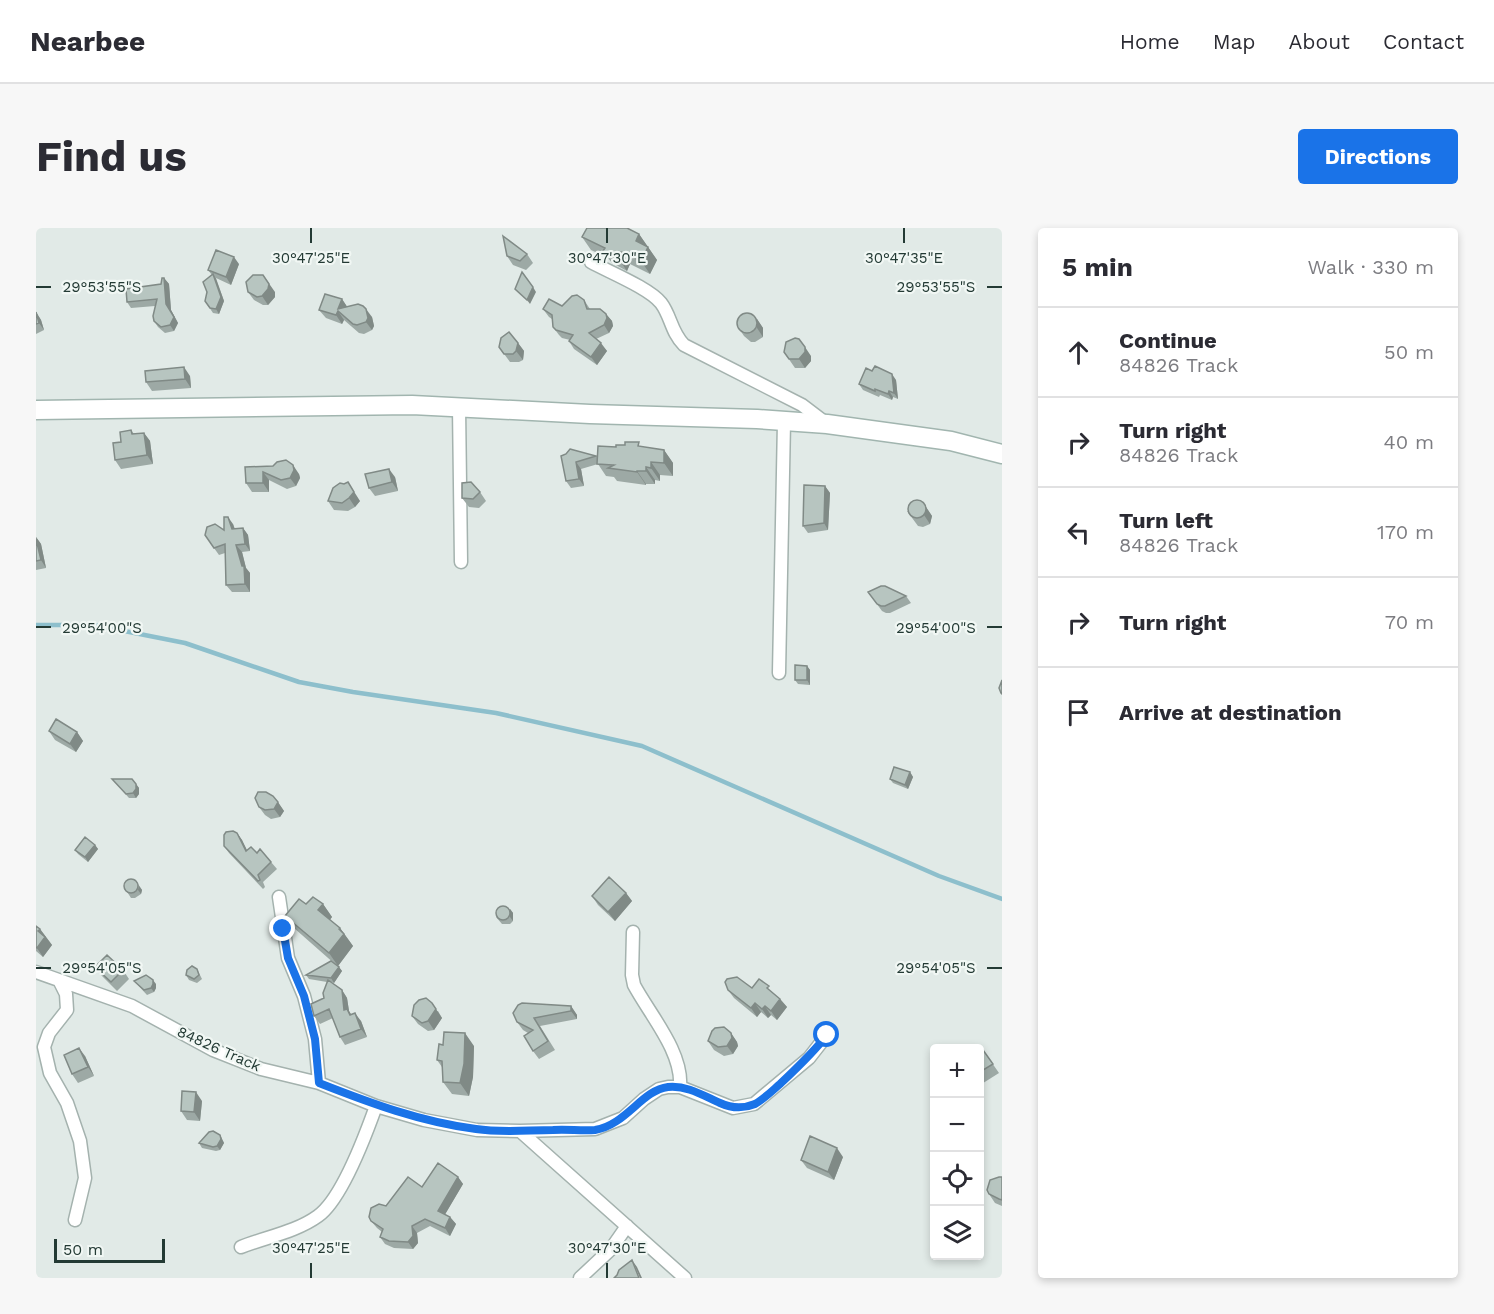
<!DOCTYPE html>
<meta charset="utf-8">
<style>
body{margin:0;font-family:"Work Sans",sans-serif;background:#f7f7f7;color:#2b2b33}
.controls{position:absolute;right:18px;bottom:18px;display:grid;overflow:hidden;border-radius:6px;box-shadow:0 3px 9px #0003}
.controls button{width:54px;height:54px;display:grid;place-items:center;padding:0;border:0;border-bottom:2px solid #e1e1e2;background:#fff;color:#2b2b33;font:30px sans-serif}
.scale{position:absolute;left:18px;bottom:15px;width:111px;box-sizing:border-box;padding-left:6px;border:3px solid #233a34;border-top:0;font-size:16px;line-height:21px;white-space:nowrap;color:#233a34;-webkit-text-stroke:4px #f1f7f4;paint-order:stroke}
.stop{position:absolute;width:18px;height:18px;margin:-14px;border:4px solid #1a73e8;border-radius:50%;background:#fff}
.stop.end{background:#1a73e8;border-color:#fff;box-shadow:0 2px 6px #0008}
.list{margin:0;padding:0;list-style:none}
h2{display:flex;justify-content:space-between;align-items:center;height:78px;margin:0;padding:0 24px;font-size:26px}
h2 small{font-size:20px;font-weight:400;color:#7c7c81}
.list li{display:grid;grid-template-columns:39px 1fr auto;gap:18px;align-items:center;box-sizing:border-box;height:90px;padding:0 24px;border-top:2px solid #e1e1e2}
.list b{display:block;font-size:22px;white-space:nowrap}
.list p{margin:0;font-size:20px;white-space:nowrap;color:#7c7c81}
.list em{font-size:20px;font-style:normal;color:#7c7c81}
.icon{flex:none;width:33px;height:33px;fill:none;stroke:currentColor;stroke-width:2;stroke-linecap:round;stroke-linejoin:round}
.map{position:relative;flex:none;width:966px;height:1050px;overflow:hidden;border-radius:6px}
header{display:flex;align-items:center;gap:36px;box-sizing:border-box;height:84px;padding:0 30px;background:#fff;border-bottom:2px solid #e1e1e2}
header strong{font-size:28px}
nav{display:flex;gap:33px;margin-inline-start:auto;font-size:21px}
.intro{display:flex;align-items:center;justify-content:space-between;box-sizing:border-box;height:144px;padding:0 36px}
h1{margin:0;font-size:42px}
.button{padding:15px 27px;border-radius:6px;background:#1a73e8;color:#fff;font-size:21px;font-weight:700}
main{display:flex;gap:36px;padding:0 36px}
aside{flex:1;background:#fff;border-radius:6px;box-shadow:0 3px 9px #0003}
.map>svg:first-child{display:block}
.lines{fill:none;stroke-linecap:round;stroke-linejoin:round}
.stream{stroke:#8dbfcc;stroke-width:4.5}
.street-casing{stroke:#a4b2ae;stroke-width:15}
.secondary-casing{stroke:#a1b5af;stroke-width:21}
.street{stroke:#fff;stroke-width:12}
.secondary{stroke:#fff;stroke-width:18}
.wall{fill:#9da9a5}
.shaded-wall{fill:#808a86}
.building{fill:#b7c5c0;stroke:#808a86;stroke-width:1.5}
.route{stroke:#1a73e8;stroke-width:8}
.ticks{fill:none;stroke:#233a34;stroke-width:2}
.labels{text-anchor:middle;dominant-baseline:central;stroke-width:4.5;stroke-linejoin:round;paint-order:stroke}
.street-label{font-size:15px;fill:#233a34;stroke:#f1f7f4}
.ticks-label{font-size:15px;text-anchor:middle;fill:#233a34;stroke:#f1f7f4;stroke-width:4.5;stroke-linejoin:round;paint-order:stroke}
</style>
<header>
<strong>Nearbee</strong>
<nav><a>Home</a><a>Map</a><a>About</a><a>Contact</a></nav>
</header>
<div class="intro"><h1>Find us</h1><a class="button">Directions</a></div>
<main>
<div class="map">
<svg width="966" height="1050" viewBox="0 0 966 1050">
<rect width="100%" height="100%" fill="#e1eae7"/>
<g class="lines">
<path class="stream" d="M0 397H58L149 415 263 454 317 464 460 485 606 518 903 648 966 671"/>
<g class="street-casing">
<path id="street" d="M555 34C573 44 613 60 625 75 635 88 635 104 648 117L766 177 791 196
M423 179 425 334
M743 445 748 194
M243 669 252 730 268 768 279 811 283 855
M597 704 596 747 598 757C614 787 647 824 644 859
M0 744 96 778 177 822 225 841 283 855 340 878 388 892 441 902 484 903 559 901 587 890 608 871 623 861 632 859H644L697 880 718 876 773 830 791 807
M23 752 30 766 31 782 13 805 8 819 14 845 31 875 44 913 49 950 39 992
M484 903 649 1050
M205 1019C230 1009 260 1004 282 988 306 971 330 906 340 878
M544 1050 575 1021 591 998"/>
</g>
<g class="secondary-casing">
<path id="secondary" d="M0 182 376 177 554 186 721 191 791 196 915 213 966 226"/>
</g>
<use href="#street" class="street"/>
<use href="#secondary" class="secondary"/>
</g>
<path class="wall" d="M603 6 621 32 614 46 594 36 591 43 576 35 572 30 555 22 546 9Z
M491 26 497 35 490 42 477 37 471 28Z
M203 36 195 57 180 50 188 73 183 86 177 85 169 73 171 64 176 47 172 42Z
M128 50 133 56 135 82 142 95 138 103 129 105 122 99 118 93 119 78 95 80 91 74 125 56Z
M212 64H239V69L232 77H227L218 72Z
M306 71 311 79 336 89 338 98 336 102 328 106 323 105 308 92 306 96 290 90 283 82Z
M548 72 554 81 570 86 576 93 577 98 573 105 560 111 571 123 561 137 538 121 533 113 534 112 526 110 523 107 517 99 516 91 513 89 507 81 526 78Z
M0 84 5 92 8 102 0 106Z
M721 91 727 100V109L719 114H715L708 108 702 99Z
M482 115 488 123 487 132 483 134H474L463 119Z
M748 124 775 128V133L769 140H759Z
M836 143 860 152 862 171 857 169 856 172 844 167 843 169 827 162 823 156Z
M154 148 155 160 116 163 110 154Z
M95 202 98 206 108 205 114 213 117 236 85 241 79 232 85 214Z
M580 219H606L628 222 637 235V248L624 247V253L619 252V256H610V257L581 253 578 249 570 248 562 236 545 241 548 258 535 260 530 253 525 228H560L562 230Z
M209 239 263 246 264 250 260 258 251 261 233 252V264H216L210 255Z
M359 249 362 263 339 268 333 260Z
M789 258 794 265 792 302 772 305 767 298Z
M297 260 324 273 319 279 312 283 298 282 292 273Z
M444 264 450 273 443 280 433 279 426 270Z
M890 279 896 288 894 296 887 299 882 298 871 283Z
M197 296 199 301 207 300 212 307 214 323 206 324 210 340 214 345V364H196L190 357 189 325 183 327 178 320 188 302Z
M0 309 5 316 10 340 0 342Z
M832 364 870 368 875 375 854 385H850L846 383Z
M771 438 774 442V457L762 456 759 452Z
M13 503 41 504 47 513 40 524 19 512Z
M874 544 877 549 872 561 857 555 854 551Z
M76 551 100 556 103 560V566L100 570H93Z
M237 568 248 583 244 589 235 591 229 587 223 579Z
M201 605 206 612 211 622 221 625 235 634 241 641 227 654 229 659 227 661 193 625 188 618Z
M59 617 62 621 52 634 42 626 39 622Z
M99 651 106 662 105 666 99 670H95L88 659Z
M590 665 596 673 579 693 562 677 556 668Z
M270 676H287L296 689 294 692 304 700 317 718 302 738 306 743 298 755 295 754 306 762 311 770 313 783 315 787 325 793 331 809 309 817 304 809 297 790 284 796 278 788 288 770 291 754 273 751 270 747 300 737 258 700 249 688Z
M474 681 477 685V693L474 696H466L460 689Z
M0 698 4 701 16 717 7 729 0 723Z
M59 739 87 742 93 751 81 763 65 747Z
M161 741 166 751 161 755 153 752 150 747Z
M98 753 120 756V760L118 764 111 767Z
M716 760 738 766 744 771 751 779 741 792 735 787 732 790 725 784 721 789 698 770 692 762Z
M535 778 541 787V791L504 798 519 822 503 831 497 823 492 805 487 802 481 794Z
M402 783 406 790 398 802 392 803 382 796 376 788Z
M695 805 701 814 702 818 697 826 688 828 678 822 672 813Z
M438 818 437 849 433 868 416 866 407 854 406 839 401 832Z
M947 822 963 845 944 857V824Z
M49 828 58 848 42 855 36 846Z
M166 873 164 893 151 892 145 883Z
M184 907 188 915 184 922 180 923 166 920 163 915Z
M807 929 798 952 771 940 765 932Z
M422 949 427 956 409 986 414 989 420 996 414 1008 394 998 381 1005 382 1015 377 1021 358 1020 349 1016 344 1009 346 1004 341 1000 335 993 350 978 386 959Z
M966 949V978L959 975 953 966Z"/>
<path class="shaded-wall" d="M603 6 612 19 600 13Z
M612 19 621 32 614 46 605 33Z
M585 24 594 36 591 43 582 30Z
M198 29 203 36 195 57 190 49Z
M177 46 180 51 188 73 183 86 180 81Z
M227 47 239 64V69L232 77 226 68Z
M128 50 133 56 135 82 142 95 138 103 134 97 130 76Z
M497 59 500 64 494 76 491 72Z
M306 71 312 80 302 81Z
M330 81 336 89 338 98 336 102 330 94Z
M302 83 308 92 306 96 300 87Z
M0 84 5 92 8 102 3 95Z
M570 86 576 93 577 98 573 105 568 97Z
M721 91 727 100V109L721 100Z
M482 115 488 123 487 132 480 123Z
M565 115 571 123 561 137 555 129Z
M769 119 775 128V133L769 140 763 131Z
M148 139 154 148 155 160 149 151Z
M856 146 860 152 862 171 858 165Z
M853 163 857 169 856 172 852 166Z
M108 205 114 213 117 236 111 227Z
M628 222 637 235V248L628 235Z
M540 234 545 241 548 258 543 251Z
M615 234 624 247V253L615 240Z
M257 237 263 246 264 250 260 258 254 250Z
M610 239 619 252V256L610 243Z
M353 241 359 249 362 263 356 254Z
M601 243 610 256V257L601 244Z
M227 244 233 252V264L227 255Z
M312 254 324 273 319 279 313 270Z
M789 258 794 265 792 302 788 295Z
M890 279 896 288 894 296 888 287Z
M192 289 197 296 201 309 196 301Z
M207 300 212 307 214 323 209 316Z
M0 309 5 316 10 340 5 332Z
M200 317 206 324 210 340 214 345V364L209 356 206 338Z
M771 438 774 442V457L771 452Z
M41 504 47 513 40 524 34 516Z
M874 544 877 549 872 561 869 557Z
M100 556 103 560V566L100 570 97 565Z
M242 574 248 583 244 589 238 581Z
M201 605 206 612 215 631 210 623Z
M59 617 62 621 52 634 49 629Z
M103 658 106 662 105 666 102 662Z
M590 665 596 673 579 693 572 684Z
M287 676 296 689 291 695 282 682Z
M474 681 477 685V693L474 689Z
M304 700 317 718 302 738 293 725Z
M4 701 16 717 7 729 1 720 2 703Z
M303 739 306 743 298 755 295 750Z
M117 752 120 756V760L118 764 115 760Z
M306 762 311 770 313 783 317 789 308 782Z
M744 771 751 779 741 792 735 783Z
M396 775 406 790 398 802 392 793Z
M719 775 725 784 721 789 715 780Z
M535 778 541 787V791L535 783Z
M729 778 735 787 732 790 726 781Z
M319 785 325 793 331 809 325 801Z
M429 805 438 818 437 849 433 868 424 855Z
M695 805 701 814 702 818 697 826 691 818Z
M43 820 49 828 58 848 52 839Z
M160 864 166 873 164 893 158 884Z
M184 907 188 915 184 922 181 918Z
M801 920 807 929 798 952 792 944Z
M422 949 427 956 407 990 402 983Z
M414 989 420 996 414 1008 409 1000Z
M376 998 381 1005 382 1015 377 1021 372 1014Z
M596 1032 601 1039 606 1050H604Z"/>
<path class="building" d="M551 0H591L603 6 600 13 612 19 605 33 585 24 582 30 567 23 569 20 546 9Z
M467 8 491 26 484 33 471 28Z
M180 22 198 29 190 49 172 42Z
M486 44 497 59 491 72 479 61Z
M177 46 185 69 180 81 174 80 169 73 171 64 167 54Z
M217 47H227L233 56 232 61 226 68 221 69 212 64 210 54Z
M126 50H128L130 76 138 89 134 97 125 99 118 93 117 88 121 71 91 74 90 61 125 56Z
M289 66 306 71 302 81 322 76 327 78 330 81 332 90 330 94 321 97 317 96 302 83 300 87 283 82Z
M541 67 548 72 551 81H564L570 86 571 90 568 97 553 105 565 115 555 129 533 113 537 107 520 102 517 99 516 87 507 81 513 71 526 78 536 68Z
M0 84 3 95 0 96Z
M701 95a10 10 0 1 1 20 0a10 10 0 1 1-20 0Z
M473 104 482 115 480 123 477 126H468L463 119 465 110Z
M759 110 763 111 769 119V124L763 131H753L748 124 750 114Z
M839 138 856 146 858 165 853 163 852 166 839 161V163L823 156 830 140 836 143Z
M148 139 149 151 110 154 109 143Z
M95 202 96 206 108 205 111 227 79 232 77 215 85 214 84 204Z
M589 214H603L602 218 628 222V235L615 234V240L610 239V243H601V244L572 240 578 237 561 236 562 218 580 219V217H589Z
M534 221 560 228 540 234 543 251 530 253 525 228 530 226Z
M250 232 257 237 258 242 254 250 245 252 227 244V255H210L209 239 237 238 241 234Z
M353 241 356 254 333 260 329 246Z
M312 254 318 264 313 270 306 275 292 273 297 260 304 255 308 256Z
M435 254 444 264 437 271 426 270V255Z
M768 257 789 258 788 295 767 298Z
M872 281a9 9 0 1 1 18 0a9 9 0 1 1-18 0Z
M188 289H192L196 301 207 300 209 316 200 317 206 338H208L209 356 190 357 189 316 178 320 169 307 171 299 179 296 188 302Z
M0 311 5 332 0 333Z
M845 358H849L870 368 849 378H845L841 376 832 364Z
M759 437 771 438V452H759Z
M966 452V466L965 465 963 460Z
M20 491 41 504 34 516 13 503Z
M858 539 874 544 869 557 854 551Z
M76 551H96L100 556V561L97 565 90 566Z
M222 564H230L237 568 242 574 238 581 229 582 223 579 219 570Z
M197 603 201 605 210 623 215 619 221 625 224 621 235 634 222 647 224 652 222 653 188 618V607L190 604Z
M49 609 59 617 49 629 39 622Z
M573 649 590 665 572 684 556 668Z
M88 658a7 7 0 1 1 14 0a7 7 0 1 1-14 0Z
M277 669 287 676 282 682 304 700 303 701 308 706 293 725 249 688 263 671 270 676Z
M460 685a7 7 0 1 1 14 0a7 7 0 1 1-14 0Z
M0 698 4 701 2 703 9 709 1 720 0 719Z
M71 727 87 742 75 754 59 739Z
M295 733 303 739 295 750 270 747Z
M156 738 161 741 163 747 158 751 150 747 151 742Z
M110 747 117 752V756L115 760 108 762 98 753Z
M701 749 716 760 723 751 733 758 731 760 744 771 735 783 729 778 726 781 719 775 715 780 692 762 689 754 691 751Z
M292 752 306 762 308 782 311 781 314 787 319 785 325 801 304 809 293 781 278 788 275 776 288 770 287 765Z
M390 770 396 775 400 781 392 793 386 795 376 788 378 777 383 772Z
M486 775 535 778V783L498 790 512 813 497 823 488 808 497 802 481 794 477 785 482 777Z
M688 799 695 805 696 810 691 818 682 819 672 813 676 803 679 800Z
M408 804 429 805 428 836 424 855 407 854 406 833 401 832 403 816 407 817Z
M43 820 52 839 36 846 28 827Z
M947 822 957 836 944 844V824Z
M146 863 160 864 158 884 145 883Z
M177 903 184 907 185 911 181 918 177 919 163 915 173 904Z
M774 908 801 920 792 944 765 932Z
M402 935 422 949 402 983 414 989 409 1000 389 991 376 998 377 1008 372 1014 353 1013 344 1009 347 1001 335 993 333 989 335 980 343 976 350 978 372 949 386 959Z
M963 949H966V972L963 971 953 966 951 962 954 952Z
M596 1032 603 1050H578L581 1047 583 1042Z"/>
<g class="lines">
<path class="route" d="M247 701 252 730 268 768 279 811 283 855C334 875 385 894 440 901 466 905 492 902 517 902 531 901 545 903 559 902 590 897 606 862 632 859 651 857 668 868 684 875 695 880 707 881 719 876 728 871 736 863 744 856 761 840 777 825 791 807"/>
</g>
<path class="ticks" d="M275 0V15M571 0V15M868 0V15M0 59H15M951 59H966M0 399H15M951 399H966M0 740H15M951 740H966M275 1035V1050M571 1035V1050"/>
<g class="labels">
<g class="street-label">
<text transform="translate(183 821) rotate(24)">84826 Track</text>
</g>
</g>
<g class="ticks-label">
<text x="275" y="35">30°47'25"E</text>
<text x="571" y="35">30°47'30"E</text>
<text x="868" y="35">30°47'35"E</text>
<text x="66" y="64">29°53'55"S</text>
<text x="900" y="64">29°53'55"S</text>
<text x="66" y="405">29°54'00"S</text>
<text x="900" y="405">29°54'00"S</text>
<text x="66" y="745">29°54'05"S</text>
<text x="900" y="745">29°54'05"S</text>
<text x="275" y="1025">30°47'25"E</text>
<text x="571" y="1025">30°47'30"E</text>
</g>
</svg>
<div class="controls">
<button>+</button>
<button>−</button>
<button><svg class="icon" aria-label="locate" viewBox="0 0 24 24"><circle cx="12" cy="12" r="6"/><path d="M12 2v4M12 18v4M2 12h4M18 12h4"/></svg></button>
<button><svg class="icon" aria-label="layers" viewBox="0 0 24 24"><path d="M12 4l9 5-9 5-9-5zM3 14l9 5 9-5"/></svg></button>
</div>
<div class="scale">50 m</div>
<div class="stop" style="left:791px;top:807px"></div>
<div class="stop end" style="left:247px;top:701px"></div>
</div>
<aside>
<h2>5 min<small>Walk · 330 m</small></h2>
<ul class="list">
<li><svg class="icon" aria-label="ahead" viewBox="0 0 24 24"><path d="M12 20V5M6 11l6-6 6 6"/></svg><div><b>Continue</b><p>84826 Track</p></div><em>50 m</em></li>
<li><svg class="icon" aria-label="right" viewBox="0 0 24 24"><path d="M7 20v-9h11M14 6l5 5-5 5"/></svg><div><b>Turn right</b><p>84826 Track</p></div><em>40 m</em></li>
<li><svg class="icon" aria-label="left" viewBox="0 0 24 24"><path d="M17 20v-9H6M10 6l-5 5 5 5"/></svg><div><b>Turn left</b><p>84826 Track</p></div><em>170 m</em></li>
<li><svg class="icon" aria-label="right" viewBox="0 0 24 24"><path d="M7 20v-9h11M14 6l5 5-5 5"/></svg><div><b>Turn right</b></div><em>70 m</em></li>
<li><svg class="icon" aria-label="arrive" viewBox="0 0 24 24"><path d="M6 21V4h12l-3 4 3 4H6"/></svg><div><b>Arrive at destination</b></div></li>
</ul>
</aside>
</main>
